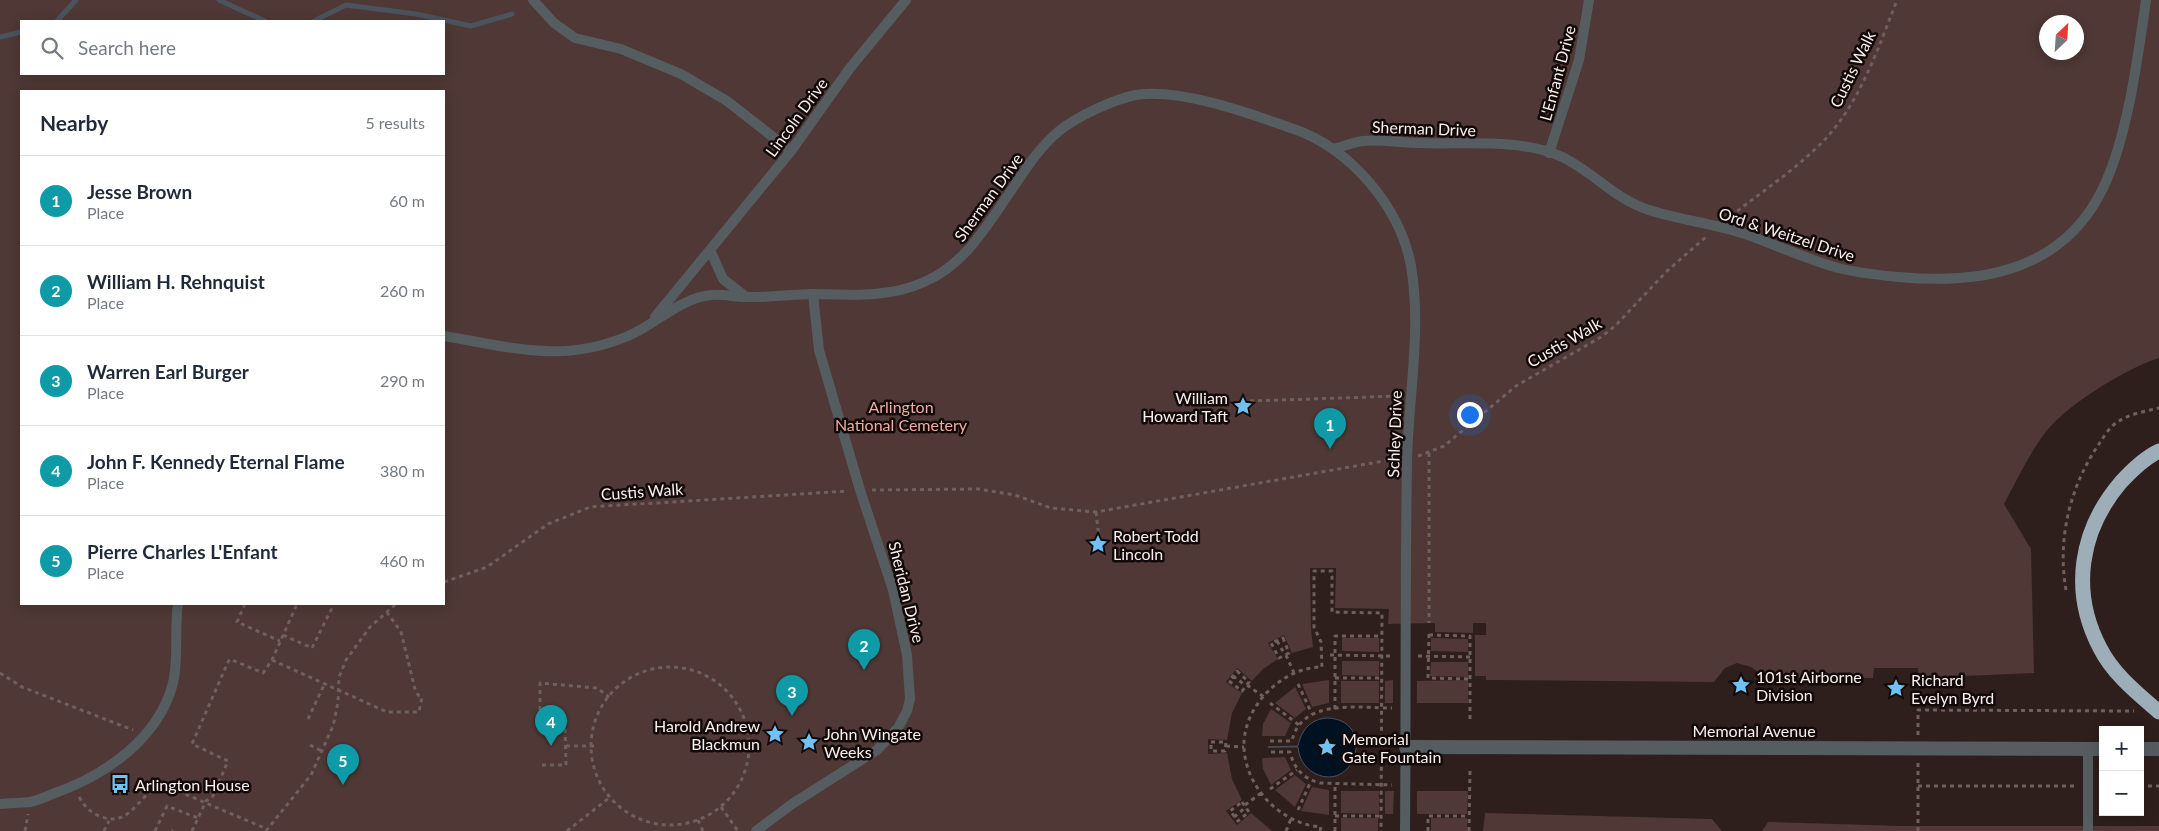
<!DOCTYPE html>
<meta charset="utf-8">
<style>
body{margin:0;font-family:Lato,sans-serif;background:#f2f2f3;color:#1f2937}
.controls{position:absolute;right:15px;bottom:15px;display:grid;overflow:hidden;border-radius:0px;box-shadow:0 2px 12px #0003}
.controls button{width:45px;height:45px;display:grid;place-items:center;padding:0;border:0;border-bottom:1px solid #e0e1e3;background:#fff;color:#1f2937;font:25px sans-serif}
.compass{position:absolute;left:2039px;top:15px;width:45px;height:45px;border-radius:50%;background:#fff;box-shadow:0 2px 12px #0003;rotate:25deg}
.you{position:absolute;left:1469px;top:414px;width:18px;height:18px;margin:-12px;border:4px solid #fff;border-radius:50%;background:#1a73e8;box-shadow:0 0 0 8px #1a73e833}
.badge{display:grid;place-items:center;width:32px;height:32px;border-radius:50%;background:#436d8c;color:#fff;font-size:16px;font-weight:700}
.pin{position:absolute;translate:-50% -41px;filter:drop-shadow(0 1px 2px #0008)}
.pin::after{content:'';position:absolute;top:26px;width:18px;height:15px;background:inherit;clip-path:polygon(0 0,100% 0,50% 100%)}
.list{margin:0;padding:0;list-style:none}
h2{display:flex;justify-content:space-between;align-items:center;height:65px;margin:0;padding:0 20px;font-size:21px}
h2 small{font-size:16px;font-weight:400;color:#747a83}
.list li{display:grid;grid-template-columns:32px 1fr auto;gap:15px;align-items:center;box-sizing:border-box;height:90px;padding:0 20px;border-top:1px solid #e0e1e3}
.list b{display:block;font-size:19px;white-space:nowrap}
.list p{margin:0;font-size:16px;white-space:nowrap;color:#747a83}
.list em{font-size:16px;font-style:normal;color:#747a83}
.icon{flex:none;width:28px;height:28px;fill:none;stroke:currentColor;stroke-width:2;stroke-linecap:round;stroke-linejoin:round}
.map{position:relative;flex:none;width:2159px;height:831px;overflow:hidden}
.search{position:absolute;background:#fff;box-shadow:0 2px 12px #0003;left:20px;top:20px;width:425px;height:55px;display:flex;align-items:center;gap:12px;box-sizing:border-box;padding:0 18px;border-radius:0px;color:#747a83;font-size:19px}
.panel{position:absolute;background:#fff;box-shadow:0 2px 12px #0003;left:20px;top:90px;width:425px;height:515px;border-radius:0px}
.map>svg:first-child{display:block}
.green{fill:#4f3835;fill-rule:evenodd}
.water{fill:#001221;stroke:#4b545e}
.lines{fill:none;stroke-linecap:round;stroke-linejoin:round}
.stream{stroke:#4b545e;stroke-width:5}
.path{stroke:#6f605e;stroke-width:3;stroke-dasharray:4 4;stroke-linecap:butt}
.service{stroke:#565d61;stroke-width:10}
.minor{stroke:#565d61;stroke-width:14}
.motorway{stroke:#9daeb9;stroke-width:15}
.labels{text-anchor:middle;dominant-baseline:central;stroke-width:5;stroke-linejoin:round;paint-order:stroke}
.street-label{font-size:16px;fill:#faefed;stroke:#110a09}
.poi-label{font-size:16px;fill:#faefed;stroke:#110a09;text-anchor:start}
.park-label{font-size:16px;fill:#f0aba2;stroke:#110a09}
</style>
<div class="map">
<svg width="2159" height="831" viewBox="0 0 2159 831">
<rect width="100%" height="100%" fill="#2e1e1c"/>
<path class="green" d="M0 0H2159V358C2125 369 2062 407 2042 437 2027 458 2016 482 2004 504L2031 549 2034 673 1919 678 1918 668H1874L1873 678H1767L1751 667 1737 663 1725 668 1714 682 1486 680V676H1475V635H1486V623H1473V633L1435 632V623L1388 624 1389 609 1335 608 1336 568H1310L1311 629 1313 647 1292 653 1284 635 1268 643 1278 659 1263 669 1252 681 1237 668 1226 682 1242 693 1232 713 1227 740 1208 739V754L1227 753 1232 779 1242 800 1226 811 1237 825 1251 813 1272 831H0ZM21 21H444V74H21ZM2046 22H2076V52H2046ZM21 91H444V604H21Z
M1342 638H1379V652L1342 651Z
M1431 638 1468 639V652L1431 651Z
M1342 661H1379V676L1342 675Z
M1431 662H1468V677L1430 676Z
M1329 680V703L1312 707 1302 684Z
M1393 680V703H1385V681Z
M1468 680V703H1417V681Z
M1341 681H1379V703H1341Z
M1295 687 1306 709 1295 718 1275 703Z
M1271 709 1291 723 1285 736H1262L1263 724Z
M1285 757 1291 770 1271 785 1263 769 1262 758Z
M1295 775 1306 784 1295 807 1275 790Z
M1312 787 1329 790V815L1301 811Z
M1341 791H1379V814L1341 813Z
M1385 791H1394L1393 814H1385Z
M1417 791H1468L1467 814H1417Z
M1485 813 1712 819 1722 831H1483Z
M1341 818H1378V831H1341Z
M1431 818H1467V831H1431Z
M1768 822 1901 826H2159V831H1762Z"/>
<path class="water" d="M1327 718C1377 719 1356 795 1314 773 1304 767 1299 758 1298 747H1268L1298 746C1301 731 1310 719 1327 718Z"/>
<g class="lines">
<path class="stream" d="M219 0 265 21
M57 21 76 0
M314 21 346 5 416 14 471 26 512 14
M0 37 21 32"/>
<path class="path" d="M1731 216C1766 188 1814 158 1840 121 1866 85 1881 41 1897 0
M1250 401 1400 396
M1429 453V623
M1418 456 1444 446 1516 386 1601 337 1615 326 1667 271 1707 236
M872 490 978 489 1015 495 1051 508 1096 512 1395 459
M1096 512 1099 537
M444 582 487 567 548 524 590 507 848 491
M2066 590C2057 539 2070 486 2099 444 2104 436 2111 425 2119 421 2130 414 2146 411 2159 408
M245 604 237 622 280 641
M1429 634 1428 678 1470 679
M283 635 312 648 334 604
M1429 635 1470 636V723
M1283 638 1289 653 1279 658 1271 643Z
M1277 641 1284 653
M1286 655 1294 673
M1330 655 1393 656
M1418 656 1470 657
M272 660 387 712H419L422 697 418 695 415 689 401 632 386 611
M591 746a79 79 0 1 1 158 0a79 79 0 1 1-158 0Z
M1237 671 1249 682 1242 691 1229 681Z
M0 673 22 687 133 730
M1233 676 1245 685
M1335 678H1382
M1298 684 1312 714
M1247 685 1264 697
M1270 703 1299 725
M1335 709V636H1382
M308 719 324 685
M1918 735V710L2134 711
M1270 741H1292C1301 698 1359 708 1392 708
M1211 742H1226L1225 751H1211Z
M310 745 322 751
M566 746H594
M1226 746 1244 747
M1271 752H1290C1294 769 1304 779 1320 783L1392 785
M542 765H566L565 727H540V683L597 688 609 697
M1918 786H2075
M2140 786H2159
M1270 789 1297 770
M79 797C85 807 89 811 99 816 134 831 139 786 166 786L267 829
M1242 802 1249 812 1238 821 1230 811Z
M1245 805 1261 793
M721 807 738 831
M1298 810 1311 781
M1335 816H1381
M1234 817 1245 808
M698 820 703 831
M25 831 28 814
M104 831 109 821
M155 831 167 806 198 818
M172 831 173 830
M192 831 206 801 213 796 228 761 192 744 228 662 230 659 263 673 272 660 297 604
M266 831 311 775 333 726 338 702 339 677 346 660 370 627 396 604
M567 831 609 798
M1286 831 1291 819
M1320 831 1321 827C1281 824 1246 788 1244 748 1242 707 1282 667 1322 667L1321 642 1314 627V571H1332V612L1382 613 1381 831
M1335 831V785
M1428 831V816H1469
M1469 831 1470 771
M1918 831V762"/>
<path class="service" d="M533 0 554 23 575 38 621 49 681 74 727 101 791 151
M1333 149C1343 147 1353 142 1363 141 1381 139 1401 143 1420 143 1464 145 1522 138 1562 157 1592 171 1614 198 1646 209 1678 220 1713 223 1745 234 1776 245 1806 259 1838 268 1858 273 1878 275 1899 277 1983 285 2065 270 2104 186 2128 135 2138 56 2146 0
M1549 153 1579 60 1589 0
M711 252 723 279 746 297
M655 317 791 151 850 68 906 0
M444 336C511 347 562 364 628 336 655 325 681 297 712 295 723 294 735 297 746 297 769 298 792 294 814 294 851 295 889 298 924 282 962 266 983 232 1006 198 1022 175 1037 149 1059 131 1076 117 1114 99 1136 95 1181 88 1251 114 1294 129 1351 149 1400 207 1411 266 1422 330 1408 399 1407 463 1405 586 1406 708 1405 831
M0 804C10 803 20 803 30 802 39 800 47 796 55 793 106 775 159 738 173 683 179 657 174 630 178 604
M756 831 792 804 877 750 898 728 907 711 910 699 907 655 893 590 860 490 819 350 813 294
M2088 831V749"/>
<path class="minor" d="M1406 747 2103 749
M2140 749H2159"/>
<path class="motorway" d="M2159 451C2144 458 2132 470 2121 482 2080 530 2070 591 2100 648 2113 674 2137 693 2159 712"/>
</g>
<defs>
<g id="sight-bare" transform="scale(1.5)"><path d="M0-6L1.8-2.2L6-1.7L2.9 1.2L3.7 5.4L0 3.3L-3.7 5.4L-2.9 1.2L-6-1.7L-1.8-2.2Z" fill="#70c1f4" stroke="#110a09" stroke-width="2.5" paint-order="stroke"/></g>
<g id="bus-bare" transform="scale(1.5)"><path d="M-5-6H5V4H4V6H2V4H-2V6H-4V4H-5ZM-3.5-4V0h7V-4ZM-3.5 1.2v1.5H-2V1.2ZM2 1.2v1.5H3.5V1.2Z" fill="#70c1f4" stroke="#110a09" stroke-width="2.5" paint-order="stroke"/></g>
</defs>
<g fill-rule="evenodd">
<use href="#sight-bare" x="1243" y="406"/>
<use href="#sight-bare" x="1098" y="544"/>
<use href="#sight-bare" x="1741" y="685"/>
<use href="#sight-bare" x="1896" y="688"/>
<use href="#sight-bare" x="775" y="734"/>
<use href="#sight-bare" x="809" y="742"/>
<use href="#sight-bare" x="1327" y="747"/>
<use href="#bus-bare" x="120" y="784"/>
</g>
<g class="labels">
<g class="street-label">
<text transform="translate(1852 69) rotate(-64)">Custis Walk</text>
<text transform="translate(1557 73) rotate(-75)">L'Enfant Drive</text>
<text transform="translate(796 117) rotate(-54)">Lincoln Drive</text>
<text transform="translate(1424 128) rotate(2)">Sherman Drive</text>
<text transform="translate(988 197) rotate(-54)">Sherman Drive</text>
<text transform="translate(1787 234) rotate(18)">Ord &amp; Weitzel Drive</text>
<text transform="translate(1564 342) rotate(-30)">Custis Walk</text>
<text transform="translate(1394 434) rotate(-88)">Schley Drive</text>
<text transform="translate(642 491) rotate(-4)">Custis Walk</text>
<text transform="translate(907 592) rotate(76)">Sheridan Drive</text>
<text x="1754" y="730">Memorial Avenue</text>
</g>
<g class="poi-label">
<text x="1228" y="397" text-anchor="end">William<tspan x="1228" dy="18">Howard Taft</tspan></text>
<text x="1113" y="535">Robert Todd<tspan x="1113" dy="18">Lincoln</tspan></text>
<text x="1756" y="676">101st Airborne<tspan x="1756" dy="18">Division</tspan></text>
<text x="1911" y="679">Richard<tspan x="1911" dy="18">Evelyn Byrd</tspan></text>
<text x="760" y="725" text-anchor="end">Harold Andrew<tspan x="760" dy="18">Blackmun</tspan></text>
<text x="824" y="733">John Wingate<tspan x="824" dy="18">Weeks</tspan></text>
<text x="1342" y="738">Memorial<tspan x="1342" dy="18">Gate Fountain</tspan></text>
<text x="135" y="784">Arlington House</text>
</g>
<g class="park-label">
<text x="901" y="406">Arlington<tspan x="901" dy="18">National Cemetery</tspan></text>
</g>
</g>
</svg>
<div class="controls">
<button>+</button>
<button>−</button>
</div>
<svg class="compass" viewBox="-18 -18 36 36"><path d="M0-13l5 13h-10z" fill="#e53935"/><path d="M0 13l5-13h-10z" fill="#747a83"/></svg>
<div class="you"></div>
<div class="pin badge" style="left:1330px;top:449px;background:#0f9aa8">1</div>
<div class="pin badge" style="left:864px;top:670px;background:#0f9aa8">2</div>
<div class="pin badge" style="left:792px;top:716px;background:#0f9aa8">3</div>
<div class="pin badge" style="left:551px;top:746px;background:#0f9aa8">4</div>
<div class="pin badge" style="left:343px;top:785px;background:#0f9aa8">5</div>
<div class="search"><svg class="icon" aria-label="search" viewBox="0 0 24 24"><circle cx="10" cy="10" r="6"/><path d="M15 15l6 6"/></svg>Search here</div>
<section class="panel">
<h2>Nearby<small>5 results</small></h2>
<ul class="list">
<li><span class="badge" style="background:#0f9aa8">1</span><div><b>Jesse Brown</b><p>Place</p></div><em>60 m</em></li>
<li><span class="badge" style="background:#0f9aa8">2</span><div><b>William H. Rehnquist</b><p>Place</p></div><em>260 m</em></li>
<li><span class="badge" style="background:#0f9aa8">3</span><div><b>Warren Earl Burger</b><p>Place</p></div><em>290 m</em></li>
<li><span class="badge" style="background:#0f9aa8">4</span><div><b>John F. Kennedy Eternal Flame</b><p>Place</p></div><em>380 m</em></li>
<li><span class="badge" style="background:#0f9aa8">5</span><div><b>Pierre Charles L'Enfant</b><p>Place</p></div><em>460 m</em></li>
</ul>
</section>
</div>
